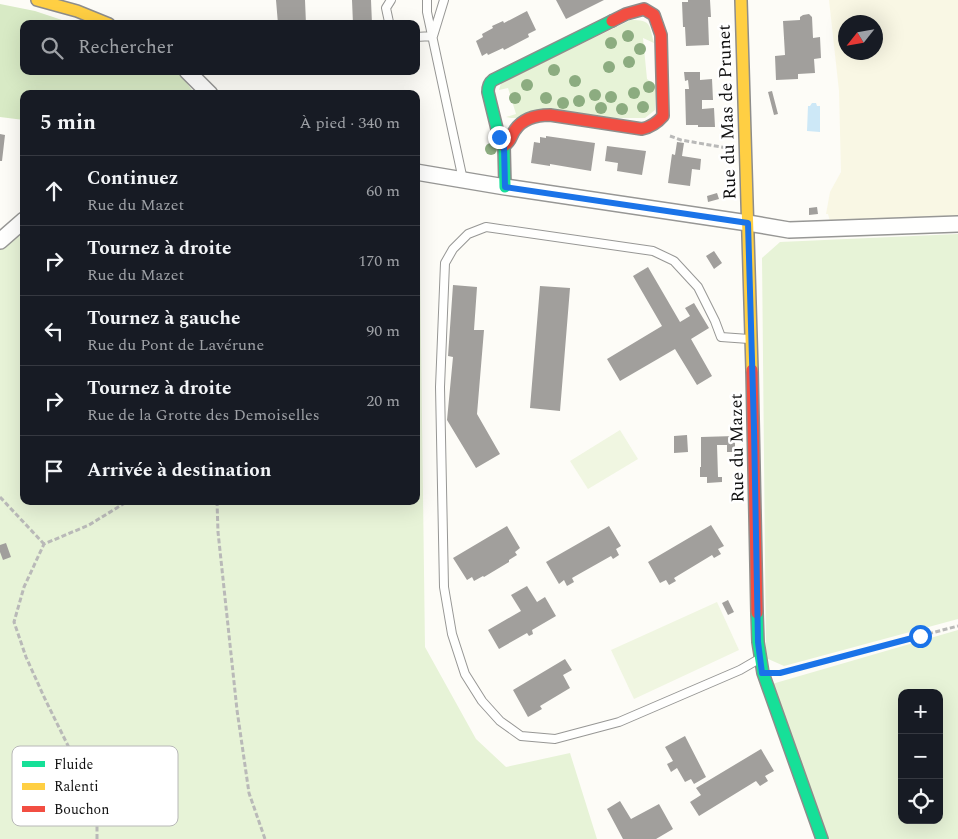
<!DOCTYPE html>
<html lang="fr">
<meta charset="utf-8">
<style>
body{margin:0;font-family:Spectral,serif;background:#20242c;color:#f1f3f6}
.controls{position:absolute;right:15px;bottom:15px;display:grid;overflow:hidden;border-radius:10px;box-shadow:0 5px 20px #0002}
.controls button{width:45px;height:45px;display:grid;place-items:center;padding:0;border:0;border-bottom:1px solid #363941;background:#171b24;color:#f1f3f6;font:25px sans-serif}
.compass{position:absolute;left:838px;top:15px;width:45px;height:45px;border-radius:50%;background:#171b24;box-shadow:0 5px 20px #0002;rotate:239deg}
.stop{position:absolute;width:15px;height:15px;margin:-11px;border:4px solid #1a73e8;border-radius:50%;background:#fff}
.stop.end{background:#1a73e8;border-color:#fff;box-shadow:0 1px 5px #0008}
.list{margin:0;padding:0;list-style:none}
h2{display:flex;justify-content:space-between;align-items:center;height:65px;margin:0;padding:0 20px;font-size:21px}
h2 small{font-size:16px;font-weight:400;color:#9ea1a6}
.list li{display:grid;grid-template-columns:32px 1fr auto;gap:15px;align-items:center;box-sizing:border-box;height:70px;padding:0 20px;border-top:1px solid #363941}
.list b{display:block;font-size:19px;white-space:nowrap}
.list p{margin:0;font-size:16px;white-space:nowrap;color:#9ea1a6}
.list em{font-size:16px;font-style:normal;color:#9ea1a6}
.icon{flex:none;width:28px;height:28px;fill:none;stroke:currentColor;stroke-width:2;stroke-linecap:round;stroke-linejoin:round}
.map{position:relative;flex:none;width:958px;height:839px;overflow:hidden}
.search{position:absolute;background:#171b24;box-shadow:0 5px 20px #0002;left:20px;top:20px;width:400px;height:55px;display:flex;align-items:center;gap:12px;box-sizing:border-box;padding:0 18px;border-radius:10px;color:#9ea1a6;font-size:19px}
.panel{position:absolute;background:#171b24;box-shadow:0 5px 20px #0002;left:20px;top:90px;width:400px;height:415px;border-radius:10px}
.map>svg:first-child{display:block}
.farmland{fill:#f9f7e4;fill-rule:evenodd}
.green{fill:#e7f3d7;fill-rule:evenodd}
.forest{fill:#d8eac5}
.pitch{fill:#f0f6e1}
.water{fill:#cde8f7}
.building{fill:#a19f9c}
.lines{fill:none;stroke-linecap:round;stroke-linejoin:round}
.lane-casing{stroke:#979795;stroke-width:10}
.street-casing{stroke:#979795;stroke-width:18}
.fast-casing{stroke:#8e8d8b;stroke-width:14}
.slow-casing{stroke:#8e8d8b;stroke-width:14}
.jam-casing{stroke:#8e8d8b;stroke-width:14}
.path{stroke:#b9b9b8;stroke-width:3;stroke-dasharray:5 2.5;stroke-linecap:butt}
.lane{stroke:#fffffe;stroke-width:8}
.street{stroke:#fffffe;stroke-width:15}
.fast{stroke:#16e098;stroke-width:11}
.slow{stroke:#ffcf43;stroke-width:11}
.jam{stroke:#f24e42;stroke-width:11}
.tree{fill:#8cac80}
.route{stroke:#1a73e8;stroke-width:6}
.labels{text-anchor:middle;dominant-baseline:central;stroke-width:5;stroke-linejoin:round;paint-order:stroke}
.street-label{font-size:18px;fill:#111;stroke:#fff}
.key{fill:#fff;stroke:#b8b8b8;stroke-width:1}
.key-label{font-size:14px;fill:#111}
</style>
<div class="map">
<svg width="958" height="839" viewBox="0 0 958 839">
<rect width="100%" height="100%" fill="#fdfcf7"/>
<path class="farmland" d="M829 0H958V217L830 221 828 214H826L830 192 841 172 839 91ZM846 22H876V52H846Z"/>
<path class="green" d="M631 20C652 20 649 25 654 43L643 38 647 79 656 85 655 110 645 118H511L506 117 516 114 508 88 499 90 501 83Z
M416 188 419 189 425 647 476 739 506 767 570 753 597 839H0V242L24 226V501H416Z
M958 234V619L784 666 766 658 762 258 780 242Z
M958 630V839H827L772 684ZM902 693H939V820H902Z"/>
<path class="forest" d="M0 4 35 11 74 24H24V71H175L183 78 195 94H24V120L0 117Z"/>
<path class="pitch" d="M620 430 638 459 588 489 570 461Z
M717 602 739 650 634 699 611 650Z"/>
<path class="water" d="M812 103H816L817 106H820V132L807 131 808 106H810Z"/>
<path class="building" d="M276 0H305L306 24H278Z
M352 0H371L372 24H353Z
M556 0H604L566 19Z
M688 0H710L711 17H708L709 45 686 46 685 27H683L682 2H688Z
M527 11 536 30 528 34 529 37 504 50 503 48 488 55 487 53 482 56 476 41 483 37 482 34 493 28 492 26 503 21 504 23Z
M809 14 812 17 813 38 820 37 821 58 814 59 815 73 798 74V79L776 80 775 56 785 55 783 21 800 20V17L803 15Z
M684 72H700V80L712 79 713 100H702V109L714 108 715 127H698V125H686L685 89H689L688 80 685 81Z
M772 91 778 114 774 115 768 92Z
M0 134 5 135 2 161H0Z
M546 136 595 143 591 171 550 164V166L531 163 534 142 540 143V137L546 138Z
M677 142 684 143 682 156 701 159 700 170 692 169 690 186 668 183 672 154 675 155Z
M607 146 646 151 642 175 617 171 618 163 605 161Z
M717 193 719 199 708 202 707 196Z
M817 207 818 214 809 215V208Z
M714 251 722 263 714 269 706 256Z
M648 267 680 322 690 316 685 308 694 303 709 328 691 339 712 376 697 385 675 349 620 381 607 359 662 326 633 276Z
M453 285 477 287 474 330H484L477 414 500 454 476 468 447 420 453 357 448 356Z
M540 286 570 288 560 411 530 408Z
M687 435 688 452 674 453V436Z
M735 436V452H727V445H717L718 477H722V482L707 483V477H700V467H701V437Z
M711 525 724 546 718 549 721 554 714 558 712 555 674 578 676 581 669 585 666 580 660 583 648 562Z
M507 526 520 548 515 552 517 555 509 560V562L484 577 483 576 474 581 472 577 467 580 453 558Z
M609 526 621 546 616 549 619 555 613 559 611 556 572 578 574 582 567 586 564 580 559 584 546 562Z
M6 543 11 557 3 560 0 552V545Z
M527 586 537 602 545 597 556 616 532 630 533 634 529 636 527 633 499 649 488 630 521 611 511 595Z
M728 600 734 612 728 615 722 603Z
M565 659 572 670 563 675 570 688 540 706 542 709 528 717 513 690Z
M685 736 706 777 694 784 691 779 685 782 677 768 671 772 667 764 673 761 665 747Z
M761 749 774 771 765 776 768 781 760 786 756 781 699 816 690 802 701 795 696 788Z
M620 801 631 819 659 804 673 829 656 839H623L607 809Z"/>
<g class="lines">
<g class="lane-casing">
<path id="lane" d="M427 0V12L463 180
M390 24 389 22 386 8 391 0
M416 37 433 36 444 0
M749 339 721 337 715 321 698 287 674 261 653 251 486 227 468 234 453 249 445 263 440 387 444 587 452 634 465 674 482 701 500 721 521 736 555 739 619 722 740 670 759 659"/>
</g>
<g class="street-casing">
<path id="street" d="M187 71 210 94
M416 172 505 187 748 223 789 230 958 224
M0 241 24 220"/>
</g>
<g class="fast-casing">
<path id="fast" d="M505 187 504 146 499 137 488 92C488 87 489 83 493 80L612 21
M757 613 758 642 763 673 822 839"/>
</g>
<g class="slow-casing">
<path id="slow" d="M37 0 77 11 109 24
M741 0 752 370"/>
</g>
<g class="jam-casing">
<path id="jam" d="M504 146C512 140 510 137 515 130 523 118 536 115 550 115L642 129C651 127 657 123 663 116L661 35 654 15 644 9 626 14 612 21
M752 370 757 613"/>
</g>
<path class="path" d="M670 136 681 140 727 148
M0 497 44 544
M217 501 218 532 237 710 249 793 265 839
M783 672 958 626
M97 839V811L78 766 45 699 26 657 14 622 24 587 44 544 89 525 128 501"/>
<use href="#lane" class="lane"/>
<use href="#street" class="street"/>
<use href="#fast" class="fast"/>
<use href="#slow" class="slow"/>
<use href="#jam" class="jam"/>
</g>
<g class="tree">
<circle cx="628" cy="36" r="6"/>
<circle cx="611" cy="43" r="6"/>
<circle cx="640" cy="49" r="6"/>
<circle cx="629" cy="62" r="6"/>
<circle cx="609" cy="67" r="6"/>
<circle cx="554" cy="70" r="6"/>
<circle cx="575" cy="81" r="6"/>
<circle cx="527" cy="85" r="6"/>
<circle cx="649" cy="87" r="6"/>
<circle cx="634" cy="93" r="6"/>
<circle cx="595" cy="95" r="6"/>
<circle cx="611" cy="97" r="6"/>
<circle cx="515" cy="98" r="6"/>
<circle cx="546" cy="98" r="6"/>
<circle cx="579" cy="101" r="6"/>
<circle cx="563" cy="103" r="6"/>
<circle cx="643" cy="107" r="6"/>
<circle cx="601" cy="108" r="6"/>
<circle cx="622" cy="109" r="6"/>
<circle cx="491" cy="149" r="6"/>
</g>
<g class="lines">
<path class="route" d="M499 137 504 146 505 187 748 223 754 428 758 642 762 673H780L920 636"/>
</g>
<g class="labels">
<g class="street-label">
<text transform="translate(727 112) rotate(-92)">Rue du Mas de Prunet</text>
<text transform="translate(737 448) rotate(-91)">Rue du Mazet</text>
</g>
</g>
<rect x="12" y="746" width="166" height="80" rx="8" class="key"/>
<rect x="22" y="761" width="23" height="6" fill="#16e098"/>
<rect x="22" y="783" width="23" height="7" fill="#ffcf43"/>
<rect x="22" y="806" width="23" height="6" fill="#f24e42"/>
<g class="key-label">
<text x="54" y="769">Fluide</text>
<text x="54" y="791">Ralenti</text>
<text x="54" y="814">Bouchon</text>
</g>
</svg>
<div class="controls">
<button>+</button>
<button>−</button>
<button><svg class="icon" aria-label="locate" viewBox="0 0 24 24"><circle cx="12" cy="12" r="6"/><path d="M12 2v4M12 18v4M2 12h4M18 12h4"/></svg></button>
</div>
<svg class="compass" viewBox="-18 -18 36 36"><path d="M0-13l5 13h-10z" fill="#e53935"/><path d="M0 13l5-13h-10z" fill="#9ea1a6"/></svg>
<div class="stop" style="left:920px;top:636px"></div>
<div class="stop end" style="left:499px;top:137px"></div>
<div class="search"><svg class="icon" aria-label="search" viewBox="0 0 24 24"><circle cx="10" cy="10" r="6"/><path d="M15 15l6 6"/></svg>Rechercher</div>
<section class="panel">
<h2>5 min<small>À pied · 340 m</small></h2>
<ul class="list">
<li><svg class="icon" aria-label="ahead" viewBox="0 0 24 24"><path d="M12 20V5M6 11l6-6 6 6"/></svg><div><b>Continuez</b><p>Rue du Mazet</p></div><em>60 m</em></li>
<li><svg class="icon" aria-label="right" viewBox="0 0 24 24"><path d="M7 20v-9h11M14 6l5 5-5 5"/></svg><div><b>Tournez à droite</b><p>Rue du Mazet</p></div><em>170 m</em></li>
<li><svg class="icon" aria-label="left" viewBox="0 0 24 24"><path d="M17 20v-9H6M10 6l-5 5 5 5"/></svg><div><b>Tournez à gauche</b><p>Rue du Pont de Lavérune</p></div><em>90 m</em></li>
<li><svg class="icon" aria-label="right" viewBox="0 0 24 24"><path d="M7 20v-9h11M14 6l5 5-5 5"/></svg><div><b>Tournez à droite</b><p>Rue de la Grotte des Demoiselles</p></div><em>20 m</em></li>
<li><svg class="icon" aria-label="arrive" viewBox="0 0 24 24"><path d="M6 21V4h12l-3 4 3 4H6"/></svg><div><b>Arrivée à destination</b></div></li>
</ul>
</section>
</div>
